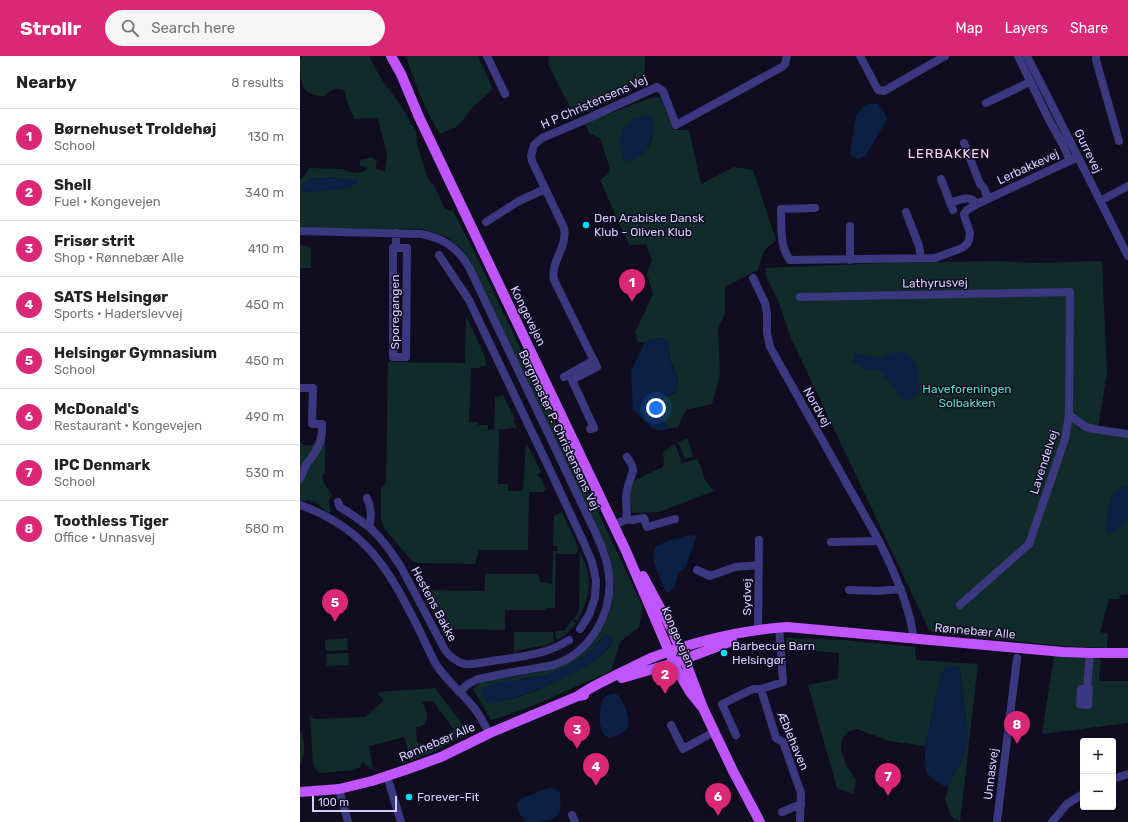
<!DOCTYPE html>
<meta charset="utf-8">
<style>
body{margin:0;font-family:Rubik,sans-serif;background:#f6f6f6;color:#222}
.controls{position:absolute;right:12px;bottom:12px;display:grid;overflow:hidden;border-radius:4px;box-shadow:0 1px 3px #0004}
.controls button{width:36px;height:36px;display:grid;place-items:center;padding:0;border:0;border-bottom:1px solid #e0e0e0;background:#fff;color:#222;font:20px sans-serif}
.scale{position:absolute;left:12px;bottom:10px;width:85px;box-sizing:border-box;padding-left:4px;border:2px solid #d4ceff;border-top:0;font-size:11px;line-height:14px;white-space:nowrap;color:#d4ceff;-webkit-text-stroke:3px #110d21;paint-order:stroke}
.you{position:absolute;left:356px;top:352px;width:14px;height:14px;margin:-10px;border:3px solid #fff;border-radius:50%;background:#1a73e8;box-shadow:0 0 0 6px #1a73e833}
.badge{display:grid;place-items:center;width:26px;height:26px;border-radius:50%;background:#db2777;color:#fff;font-size:13px;font-weight:700}
.pin{position:absolute;translate:-50% -33px;filter:drop-shadow(0 1px 2px #0008)}
.pin::after{content:'';position:absolute;top:21px;width:14px;height:12px;background:inherit;clip-path:polygon(0 0,100% 0,50% 100%)}
.list{margin:0;padding:0;list-style:none}
h2{display:flex;justify-content:space-between;align-items:center;height:52px;margin:0;padding:0 16px;font-size:17px}
h2 small{font-size:13px;font-weight:400;color:#767676}
.list li{display:grid;grid-template-columns:26px 1fr auto;gap:12px;align-items:center;box-sizing:border-box;height:56px;padding:0 16px;border-top:1px solid #e0e0e0}
.list b{display:block;font-size:15px;white-space:nowrap}
.list p{margin:0;font-size:13px;white-space:nowrap;color:#767676}
.list em{font-size:13px;font-style:normal;color:#767676}
.icon{flex:none;width:22px;height:22px;fill:none;stroke:currentColor;stroke-width:2;stroke-linecap:round;stroke-linejoin:round}
.map{position:relative;flex:none;width:828px;height:766px;overflow:hidden}
header{display:flex;align-items:center;gap:24px;box-sizing:border-box;height:56px;padding:0 20px;background:#db2777;color:#fff}
header strong{font-size:19px}
nav{display:flex;gap:22px;margin-inline-start:auto;font-size:14px}
.search{width:280px;height:36px;background:#f6f6f6;display:flex;align-items:center;gap:10px;box-sizing:border-box;padding:0 14px;border-radius:22px;color:#767676;font-size:15px}
main{display:flex}
aside{flex:1;background:#fff}
.map>svg:first-child{display:block}
.green{fill:#102b2a;fill-rule:evenodd}
.water{fill:#0b2042}
.lines{fill:none;stroke-linecap:round;stroke-linejoin:round}
.minor{stroke:#3b3880;stroke-width:8}
.major{stroke:#c055fe;stroke-width:10}
.poi-dot{fill:#01def8;stroke:#110d21;stroke-width:1.5}
.labels{text-anchor:middle;dominant-baseline:central;stroke-width:3;stroke-linejoin:round;paint-order:stroke}
.street-label{font-size:12px;fill:#d4ceff;stroke:#110d21}
.poi-label{font-size:12px;fill:#d4ceff;stroke:#110d21;text-anchor:start}
.park-label{font-size:12px;fill:#5adebe;stroke:#110d21}
.neighbourhood-label{font-size:13px;letter-spacing:1px;fill:#ffd0ee;stroke:#110d21}
</style>
<header>
<strong>Strollr</strong>
<div class="search"><svg class="icon" aria-label="search" viewBox="0 0 24 24"><circle cx="10" cy="10" r="6"/><path d="M15 15l6 6"/></svg>Search here</div>
<nav><a>Map</a><a>Layers</a><a>Share</a></nav>
</header>
<main>
<aside>
<h2>Nearby<small>8 results</small></h2>
<ul class="list">
<li><span class="badge">1</span><div><b>Børnehuset Troldehøj</b><p>School</p></div><em>130 m</em></li>
<li><span class="badge">2</span><div><b>Shell</b><p>Fuel · Kongevejen</p></div><em>340 m</em></li>
<li><span class="badge">3</span><div><b>Frisør strit</b><p>Shop · Rønnebær Alle</p></div><em>410 m</em></li>
<li><span class="badge">4</span><div><b>SATS Helsingør</b><p>Sports · Haderslevvej</p></div><em>450 m</em></li>
<li><span class="badge">5</span><div><b>Helsingør Gymnasium</b><p>School</p></div><em>450 m</em></li>
<li><span class="badge">6</span><div><b>McDonald's</b><p>Restaurant · Kongevejen</p></div><em>490 m</em></li>
<li><span class="badge">7</span><div><b>IPC Denmark</b><p>School</p></div><em>530 m</em></li>
<li><span class="badge">8</span><div><b>Toothless Tiger</b><p>Office · Unnasvej</p></div><em>580 m</em></li>
</ul>
</aside>
<div class="map">
<svg width="828" height="766" viewBox="0 0 828 766">
<rect width="100%" height="100%" fill="#110d21"/>
<path class="green" d="M3 0H69L80 21 99 47 116 75 117 88 128 123 133 128 145 153 153 155 174 195 343 551 339 571 320 586 311 615C272 632 233 652 191 664L173 633C176 630 179 627 183 625 187 624 193 624 198 623 213 620 228 619 243 615 284 605 314 571 314 528 313 517 311 508 309 498L171 206 160 191 145 180 122 173 0 172V125L10 112 42 113 49 116 58 117 67 114V111L60 110V104L71 101 77 105 75 113 85 115 87 98 78 63 68 62 55 63 47 46 44 34C35 31 31 34 24 40 0 41 0 24 0 2ZM35 121 41 123H57L55 128 34 134 3 136 11 123ZM301 582 311 590C304 596 297 603 289 608 267 623 217 645 191 647L213 625 225 622 244 620 264 612 284 601 293 592Z
M106 0H178L193 33 171 53 162 65 156 71 140 78C126 56 114 25 106 0Z
M248 0H345V12L343 23 287 49 285 55 275 61 249 10Z
M360 41 374 74H389L401 128 434 111 453 114 476 184 464 195 458 214 425 231V257L418 273 420 318 412 348 386 354 378 371 367 373 368 368 362 363 361 356V348L365 341 376 337 378 323 370 303 369 293 362 281 345 286H338L335 276 353 238 347 218 352 203 346 188 329 189 300 124 307 119 310 113 300 82 289 77 285 67 350 42ZM346 59H350C351 65 354 72 353 78 352 90 336 110 323 103L332 64Z
M0 189 11 191V212H0Z
M698 205 733 207 802 205 807 317 798 371 828 375V538L820 539 819 543H809L800 576 808 578 807 592 765 590 634 577 629 574 491 282 478 244 466 221 465 212 588 207Z
M166 260 185 301 186 310H180L179 312H171L169 366H178V369H188V374L194 373 195 341 203 339 215 363 213 364 217 372H209V373H199L198 428H208V435H223L226 387 241 416 237 419 241 422 246 433 243 436H229L228 494H179L175 508 117 507 111 504 84 472 81 464V432L86 427 88 306 165 307Z
M25 370V418H22L23 426 32 439C28 444 28 449 31 454L29 458C22 453 17 443 6 444V445H0V386L5 390 12 389 15 387 18 377Z
M387 383H388L393 400V401L385 403 378 386Z
M375 388 382 407 398 403 405 424 414 435 359 456 332 457 329 440 334 425 347 418 363 411 364 404 363 396Z
M262 456 278 491 277 498H256L255 552H247L246 554H205V574L151 573 152 583 148 582 125 534 185 535V518H238L240 526 252 528 253 495H258L257 490H253L254 460Z
M280 496C283 502 286 508 287 514 292 532 286 549 277 565L274 563 279 555Z
M272 564 276 567 275 569 265 579 257 584 256 582 255 575H264Z
M214 576H253L254 585 246 589 214 595Z
M47 582 48 594 26 595 25 584Z
M486 582 543 584 615 591 616 604 678 608 660 766 651 760 645 743 649 729 666 693 668 679 660 613 657 610 641 619 625 690 589 685 557 673 547 676 542 683 541 695 547 711 556 724 553 738 537 732 508 629 538 623 539 597 487 593Z
M48 597 49 609 27 610 26 598Z
M754 600 801 603 799 625H828V667L742 678Z
M135 632 169 677 131 697 111 704 104 681 69 690 73 714 62 706 60 711 54 714 20 717 17 715 13 708 10 660 15 663 65 661C72 656 77 649 84 645L78 637 80 636ZM133 645 154 674 138 684 124 689 117 686 116 671C118 671 120 671 122 670 131 665 126 652 122 646Z
M0 674C6 686 5 698 0 710Z"/>
<path class="water" d="M570 48H578L583 54 587 63 566 99 559 103 552 100 550 98 556 59 562 52Z
M346 59H350C362 73 342 113 323 103 317 79 320 66 346 59Z
M35 121 41 123H57L58 126C46 137 19 134 3 136L2 134V129L11 123Z
M362 281 368 284C369 290 369 297 370 303 371 312 379 319 378 329 378 338 371 337 366 341 360 345 359 358 363 364 364 365 366 366 368 368L367 373 362 375 353 373 333 354 331 315 345 286Z
M604 296C622 307 619 319 619 338L608 345 602 342 579 314H565L558 308 553 306 554 297 581 302 591 297Z
M828 429V463L813 477H806C807 458 805 435 828 429Z
M398 479 395 483 393 492 391 496 385 512 379 517 375 529 370 536 367 537C363 533 354 506 353 500 353 497 355 493 356 490 364 487 373 482 381 482L384 480Z
M305 579 311 580 313 585C298 612 242 633 213 642 207 644 199 648 192 647 189 647 186 644 184 643L181 635 183 632 200 626 244 620 264 612 284 601Z
M646 609 657 610 660 613 668 679 666 693 649 729 646 731 634 724 627 717 625 708V690L641 619Z
M314 637C321 640 323 646 325 652 332 670 328 678 309 682 305 680 302 677 301 672 299 665 299 646 305 641 308 638 311 638 314 637Z
M249 732 255 733 260 737C260 742 261 749 260 754 256 766 239 766 227 766 221 762 218 754 216 748L220 743Z"/>
<g class="lines">
<path class="minor" d="M187 0 205 38
M560 0 578 34 584 35 645 0
M718 0 749 64 763 89 770 105
M727 0 828 200
M796 0V4L819 85
M686 47 730 26
M664 87 680 128 684 132 688 143
M641 123 653 154
M800 145 828 130
M650 147C659 144 670 138 677 148
M515 152 481 153C482 170 479 190 490 204L635 202 662 192 667 188 669 184 670 177 665 162 664 158 667 154 677 148 778 101
M606 156 619 190 621 202
M186 166 219 145 245 133
M550 170V204
M0 175 121 178C143 182 157 191 169 211L297 480C303 493 308 506 309 520 313 558 290 597 253 609 245 611 235 612 226 614 210 616 194 620 178 623L168 628 159 636
M96 192H107L106 301H93V192H96V177
M139 199 169 244 250 414 284 487 292 506 296 524 295 542 289 559 280 573
M453 222 465 247 467 258V277L470 291 579 485C590 507 600 529 607 552 610 563 613 571 613 583
M500 241 770 236 769 359 765 383 729 488 660 549
M264 321 294 304
M0 332H13L12 368H22V376L20 387 14 398 6 409 0 423
M769 359 786 371 794 373 828 378
M290 373 294 372 272 324 297 311 254 224C250 206 268 191 264 172L232 105 231 100 234 89 242 82 280 66 357 31 363 35 376 69 482 11 485 8 487 0
M67 442C71 451 72 461 69 471
M38 446 40 451C50 457 60 464 69 471 82 482 92 497 101 511L145 594C150 601 156 606 165 608 174 609 184 606 192 605 219 601 246 599 269 584
M0 449C57 469 84 504 110 556 119 572 126 589 134 605 145 625 165 638 177 656 182 663 185 671 190 677
M327 463 326 440 328 430 333 415 332 409 327 401
M314 469 327 463 331 464 344 462 347 471 375 463
M531 486 579 485
M397 514 410 520 435 511 459 509
M549 534 578 535 601 533
M458 573 459 484
M461 633 476 682 483 686 501 737 500 766
M787 633H781L780 648 788 649 789 633H787L790 597
M371 669 383 693 414 676
M436 679 422 648 453 633H461L483 626 479 571
M87 720 101 766
M813 723 828 718
M39 733 48 766
M482 756 501 748
M272 759 275 766
M697 766 717 602
M752 766 767 748 783 738"/>
<path class="major" d="M91 0 101 18 119 61 326 495 377 614 390 636 403 652
M343 520 372 574 389 615 403 652 433 715 460 766
M322 622 374 607 432 585
M278 640C290 631 304 625 318 618 329 613 340 607 351 602 393 586 442 574 487 571L763 596 790 597H828
M0 736 39 733 72 725 108 713 141 701 190 677 278 640 284 639"/>
</g>
<g class="poi-dot">
<circle cx="286" cy="169" r="4"/>
<circle cx="424" cy="597" r="4"/>
<circle cx="109" cy="741" r="4"/>
</g>
<g class="labels">
<g class="street-label">
<text transform="translate(294 46) rotate(-24)">H P Christensens Vej</text>
<text transform="translate(788 95) rotate(64)">Gurrevej</text>
<text transform="translate(728 111) rotate(-25)">Lerbakkevej</text>
<text transform="translate(635 227) rotate(-1)">Lathyrusvej</text>
<text transform="translate(95 256) rotate(-90)">Sporegangen</text>
<text transform="translate(228 260) rotate(64)">Kongevejen</text>
<text transform="translate(517 351) rotate(61)">Nordvej</text>
<text transform="translate(259 374) rotate(65)">Borgmester P. Christensens Vej</text>
<text transform="translate(744 406) rotate(-72)">Lavendelvej</text>
<text transform="translate(447 541) rotate(-90)">Sydvej</text>
<text transform="translate(134 548) rotate(62)">Hestens Bakke</text>
<text transform="translate(675 575) rotate(5)">Rønnebær Alle</text>
<text transform="translate(378 581) rotate(66)">Kongevejen</text>
<text transform="translate(493 685) rotate(67)">Æblehaven</text>
<text transform="translate(137 686) rotate(-23)">Rønnebær Alle</text>
<text transform="translate(691 718) rotate(-83)">Unnasvej</text>
</g>
<g class="poi-label">
<text x="294" y="162">Den Arabiske Dansk<tspan x="294" dy="14">Klub - Oliven Klub</tspan></text>
<text x="432" y="590">Barbecue Barn<tspan x="432" dy="14">Helsingør</tspan></text>
<text x="117" y="741">Forever-Fit</text>
</g>
<g class="park-label">
<text x="667" y="333">Haveforeningen<tspan x="667" dy="14">Solbakken</tspan></text>
</g>
<g class="neighbourhood-label">
<text x="649" y="97">LERBAKKEN</text>
</g>
</g>
</svg>
<div class="controls">
<button>+</button>
<button>−</button>
</div>
<div class="scale">100 m</div>
<div class="you"></div>
<div class="pin badge" style="left:332px;top:246px">1</div>
<div class="pin badge" style="left:365px;top:638px">2</div>
<div class="pin badge" style="left:277px;top:693px">3</div>
<div class="pin badge" style="left:296px;top:730px">4</div>
<div class="pin badge" style="left:35px;top:566px">5</div>
<div class="pin badge" style="left:418px;top:760px">6</div>
<div class="pin badge" style="left:588px;top:740px">7</div>
<div class="pin badge" style="left:717px;top:688px">8</div>
</div>
</main>
